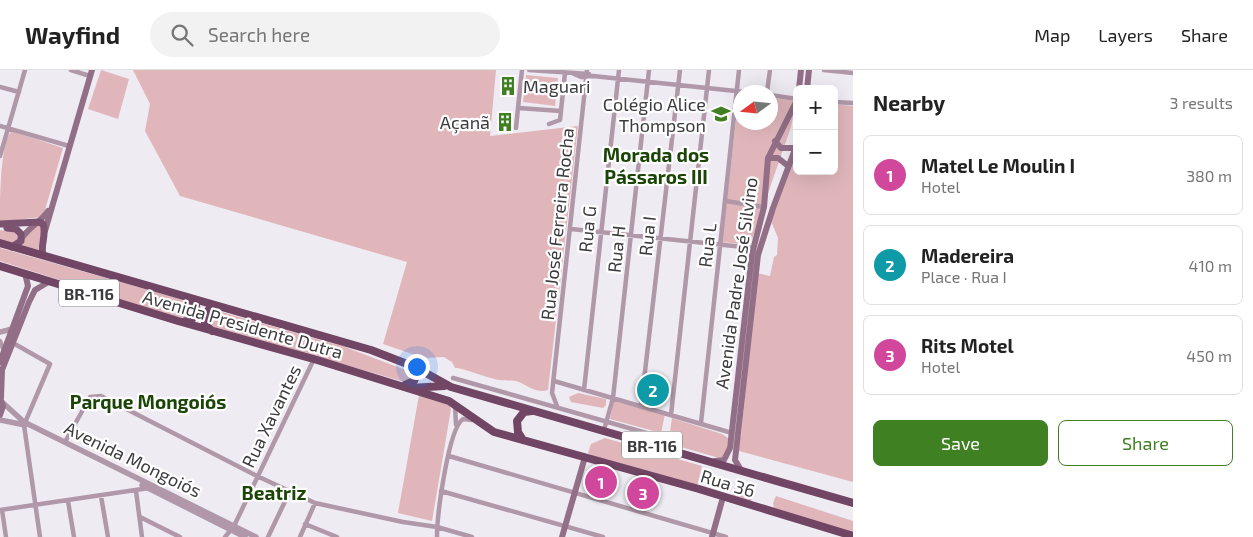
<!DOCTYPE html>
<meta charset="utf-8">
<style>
body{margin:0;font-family:"Exo 2",sans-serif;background:#f2f2f2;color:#222}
.controls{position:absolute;right:15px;top:15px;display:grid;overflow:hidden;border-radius:8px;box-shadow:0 5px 20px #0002}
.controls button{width:45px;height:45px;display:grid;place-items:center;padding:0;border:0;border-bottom:1px solid #e0e0e0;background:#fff;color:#222;font:25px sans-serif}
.compass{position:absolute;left:733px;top:15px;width:45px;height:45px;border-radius:50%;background:#fff;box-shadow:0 5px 20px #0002;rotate:255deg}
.you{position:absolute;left:416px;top:296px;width:18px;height:18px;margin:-12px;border:4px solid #fff;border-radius:50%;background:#1a73e8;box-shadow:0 0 0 8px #1a73e833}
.badge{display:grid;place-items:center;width:32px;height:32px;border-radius:50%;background:#3e8022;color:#fff;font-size:16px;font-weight:700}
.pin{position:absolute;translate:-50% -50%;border:2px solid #fff;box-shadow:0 1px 5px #0006}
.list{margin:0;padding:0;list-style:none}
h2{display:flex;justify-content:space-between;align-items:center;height:65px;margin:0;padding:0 20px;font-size:21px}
h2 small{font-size:16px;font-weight:400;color:#767676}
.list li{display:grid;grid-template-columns:32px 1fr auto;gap:15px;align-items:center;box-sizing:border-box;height:80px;margin:0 10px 10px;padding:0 10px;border:1px solid #e0e0e0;border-radius:8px}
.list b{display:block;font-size:19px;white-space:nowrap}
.list p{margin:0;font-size:16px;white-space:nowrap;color:#767676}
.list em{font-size:16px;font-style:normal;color:#767676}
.actions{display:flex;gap:10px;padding:15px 20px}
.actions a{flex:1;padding:11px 0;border:1px solid #3e8022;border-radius:8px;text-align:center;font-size:18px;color:#3e8022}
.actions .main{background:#3e8022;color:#fff}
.icon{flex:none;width:28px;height:28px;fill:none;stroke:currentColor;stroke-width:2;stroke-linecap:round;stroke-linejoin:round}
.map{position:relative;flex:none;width:853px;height:467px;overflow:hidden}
header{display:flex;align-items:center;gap:30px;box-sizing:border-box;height:70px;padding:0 25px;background:#fff;border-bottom:1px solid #e0e0e0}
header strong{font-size:24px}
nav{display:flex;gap:28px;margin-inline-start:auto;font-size:18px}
.search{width:350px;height:45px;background:#f2f2f2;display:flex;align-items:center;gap:12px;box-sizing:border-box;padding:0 18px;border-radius:28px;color:#767676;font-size:19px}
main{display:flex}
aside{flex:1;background:#fff}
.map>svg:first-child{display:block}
.green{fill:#e0b6bb}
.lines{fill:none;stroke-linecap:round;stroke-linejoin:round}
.minor{stroke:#b098a8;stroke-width:4.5}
.tertiary{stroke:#b098a8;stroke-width:5.5}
.secondary{stroke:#926f87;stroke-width:6}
.primary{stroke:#7b526f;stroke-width:7}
.trunk{stroke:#714665;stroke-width:8}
.labels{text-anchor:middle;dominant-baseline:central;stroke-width:4.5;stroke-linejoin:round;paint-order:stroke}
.shield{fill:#fff;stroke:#767678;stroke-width:1}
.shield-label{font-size:16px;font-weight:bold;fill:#3c3b3e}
.poi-label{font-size:18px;fill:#3c3b3e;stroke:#fff;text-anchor:end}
.street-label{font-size:18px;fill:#3c3b3e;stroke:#fff}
.neighbourhood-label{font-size:19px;font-weight:bold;fill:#1b4507;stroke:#fff}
</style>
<header>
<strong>Wayfind</strong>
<div class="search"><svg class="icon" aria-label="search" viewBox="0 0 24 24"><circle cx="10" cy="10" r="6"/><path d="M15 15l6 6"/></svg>Search here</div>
<nav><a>Map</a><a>Layers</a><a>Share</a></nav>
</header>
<main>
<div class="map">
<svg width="853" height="467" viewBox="0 0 853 467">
<rect width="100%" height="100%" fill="#eeebf3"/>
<path class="green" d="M101 0 129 9 118 49 88 39Z
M133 0H496L490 66 578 56 548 320C537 324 528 316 519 312 514 310 505 311 500 310 489 309 461 297 455 298L452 292 444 287 424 288 383 274 407 192 180 126 145 61 150 34Z
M526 5 558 8 555 36 523 32Z
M739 24 740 25V52H770L771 28 796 31 791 57 750 175 722 172Z
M834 34 853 36V412L739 381 738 368 741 367 757 203 770 206 774 187 777 185 778 168 770 149 797 71V101H834Z
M12 61 63 78 45 140 41 147 0 152C0 133 0 70 12 61Z
M35 154 40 156 42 162 38 181 20 176Z
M0 160 16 162 18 170 13 173 0 170Z
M0 178 184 230 190 233 193 240 188 247 179 248 0 191Z
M215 240 345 277 408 301 410 308 405 312 401 311 214 257 208 252V244Z
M578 323 606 329V335L603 338 571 332 569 327Z
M419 325 449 334 451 339 432 451 398 443Z
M614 331 665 344 661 363 610 349Z
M672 348 722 364 728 368 727 385 719 388 674 375 669 368Z
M605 368 702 396 697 417 595 388 588 383 591 374Z
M735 417 740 418 752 425 751 432 735 431 732 424Z
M776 426 853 451V464L774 438 773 433Z"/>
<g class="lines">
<path class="minor" d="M71 0 90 6
M529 0 589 4
M824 0 853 3
M574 4 581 7 593 6 745 22
M0 17 19 22
M767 22 770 0
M770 25 797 29
M834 32 853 33
M518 38 522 0
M549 54 560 50 565 3
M0 56 69 76
M516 58 518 38 561 41
M0 86 25 0
M726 131 764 137
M571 159 753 178
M0 271 4 281
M13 273 50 294 24 355 40 467
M453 308 664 368 661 378
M554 311 732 363
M584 320 619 0
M455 336 456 355
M557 336 552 323 587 0
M641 336 680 0
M671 345 709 0
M701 353 739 0
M604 360 613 328 649 0
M65 372 90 327 101 326 257 406 315 433 403 452 437 457 472 467
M449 386 726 467
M136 421 142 467
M441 421 603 467
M101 426 108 467
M68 431 74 467
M0 440 149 418
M2 440 6 467
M140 447 180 467
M305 454 337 467
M225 467 234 456 314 289
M268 467 290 421
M300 467 315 433
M437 467C437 446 448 359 463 349L472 350"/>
<path class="tertiary" d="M0 262 12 259
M2 332 24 352 256 467
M0 350 25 355
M142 415 245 467"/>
<path class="secondary" d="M799 19 801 0
M807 19 809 0
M775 71 781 78H795
M768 88H778L788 96
M45 161 92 0
M22 168C29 157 42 151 48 141
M0 292 28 216 25 203
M0 328 3 336 0 345
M1 328 2 300 29 232 35 220 50 211
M715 391 724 390 730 378 752 184 764 137 768 88 797 30
M741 400 735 390 758 185 773 138 797 74
M562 467 585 387
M712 467 723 427"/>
<path class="primary" d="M0 154 39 152 43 154C47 165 40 175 43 185
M7 158 16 159 21 164V171L12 177"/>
<path class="trunk" d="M0 173 371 280 415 297 451 317 853 433
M0 196 178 251 317 290 449 331 494 362 699 419 853 466
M183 252 191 250 197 242 196 236 189 228
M212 261 205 254V245L210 238 217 236
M405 315 414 311C417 305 414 300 409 295
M410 318 444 316
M523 370 518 362 517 351 524 342 532 341"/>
</g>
<defs>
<g id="building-bare" transform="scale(1.5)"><path d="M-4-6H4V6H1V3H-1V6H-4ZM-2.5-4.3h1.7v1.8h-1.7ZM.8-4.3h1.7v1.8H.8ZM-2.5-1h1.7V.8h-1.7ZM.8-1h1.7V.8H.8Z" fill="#3e8022" stroke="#fff" stroke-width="2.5" paint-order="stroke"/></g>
<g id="school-bare" transform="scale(1.5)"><path d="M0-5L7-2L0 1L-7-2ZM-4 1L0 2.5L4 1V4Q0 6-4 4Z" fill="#3e8022" stroke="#fff" stroke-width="2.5" paint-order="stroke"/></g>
</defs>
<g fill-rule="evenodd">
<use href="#building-bare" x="508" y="16"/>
<use href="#school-bare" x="721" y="44"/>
<use href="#building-bare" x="505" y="52"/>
</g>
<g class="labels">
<g class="shield">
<rect x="59" y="209.5" width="60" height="27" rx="4"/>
<rect x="622" y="361.5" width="60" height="27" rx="4"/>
</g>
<g class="shield-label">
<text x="89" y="223">BR-116</text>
<text x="652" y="375">BR-116</text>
</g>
<g class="poi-label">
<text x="523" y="16" text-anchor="start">Maguari</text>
<text x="706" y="34">Colégio Alice<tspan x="706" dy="21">Thompson</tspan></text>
<text x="490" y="52">Açanã</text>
</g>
<g class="street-label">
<text transform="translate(557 154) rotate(-84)">Rua José Ferreira Rocha</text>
<text transform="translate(587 159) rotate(-84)">Rua G</text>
<text transform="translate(647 166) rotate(-84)">Rua I</text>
<text transform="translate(707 175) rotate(-83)">Rua L</text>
<text transform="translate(616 179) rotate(-84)">Rua H</text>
<text transform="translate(736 213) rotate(-82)">Avenida Padre José Silvino</text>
<text transform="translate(243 254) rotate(16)">Avenida Presidente Dutra</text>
<text transform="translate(271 346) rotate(-64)">Rua Xavantes</text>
<text transform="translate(133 389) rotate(26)">Avenida Mongoiós</text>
<text transform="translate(728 413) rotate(17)">Rua 36</text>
</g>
<g class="neighbourhood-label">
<text x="656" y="84">Morada dos<tspan x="656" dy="22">Pássaros III</tspan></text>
<text x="148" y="331">Parque Mongoiós</text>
<text x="274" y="422">Beatriz</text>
</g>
</g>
</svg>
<div class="controls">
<button>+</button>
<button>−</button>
</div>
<svg class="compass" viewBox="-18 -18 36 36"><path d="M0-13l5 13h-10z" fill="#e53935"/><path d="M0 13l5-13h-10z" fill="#767676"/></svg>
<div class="you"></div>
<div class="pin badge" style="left:601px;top:412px;background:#d1479c">1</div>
<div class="pin badge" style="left:653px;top:320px;background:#0f9aa8">2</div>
<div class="pin badge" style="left:643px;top:423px;background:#d1479c">3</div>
</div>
<aside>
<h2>Nearby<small>3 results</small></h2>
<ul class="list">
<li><span class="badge" style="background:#d1479c">1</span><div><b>Matel Le Moulin I</b><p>Hotel</p></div><em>380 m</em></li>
<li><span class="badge" style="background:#0f9aa8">2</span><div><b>Madereira</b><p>Place · Rua I</p></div><em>410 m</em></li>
<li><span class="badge" style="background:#d1479c">3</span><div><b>Rits Motel</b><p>Hotel</p></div><em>450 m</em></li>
</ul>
<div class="actions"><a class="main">Save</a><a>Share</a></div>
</aside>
</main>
